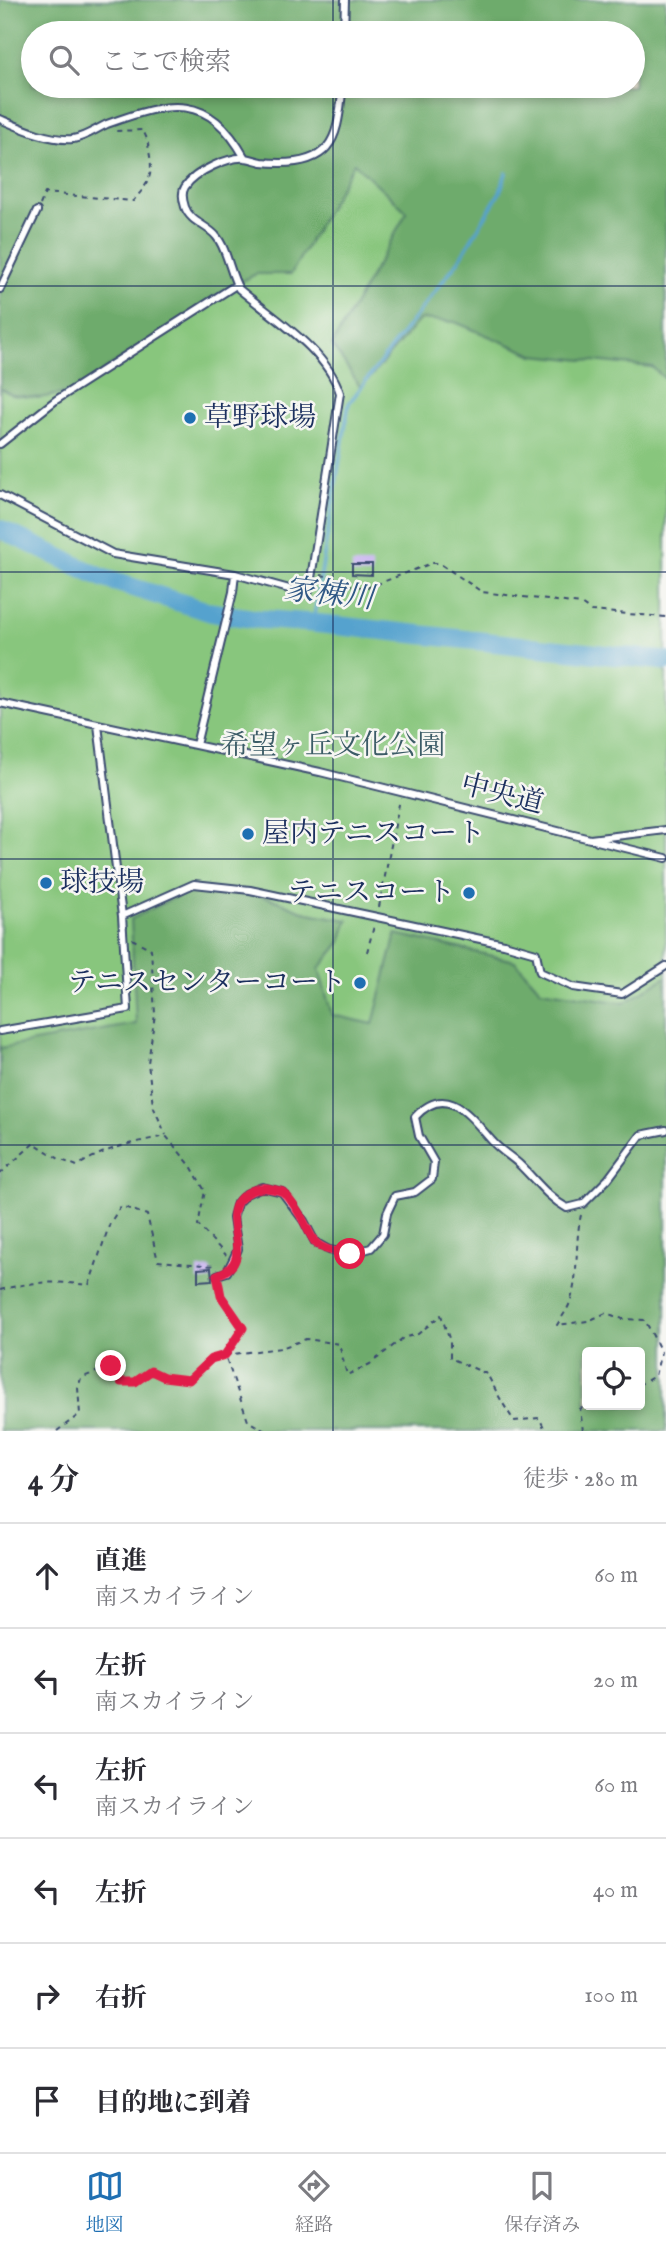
<!DOCTYPE html>
<html lang="ja">
<meta charset="utf-8">
<style>
body{margin:0;font-family:"IM FELL English","Noto Serif JP",serif;background:#f2f2f3;color:#2b2b33}
.controls{position:absolute;right:21px;bottom:21px;display:grid;overflow:hidden;border-radius:7px;box-shadow:0 4px 10px #0003}
.controls button{width:63px;height:63px;display:grid;place-items:center;padding:0;border:0;border-bottom:2px solid #e1e1e2;background:#fff;color:#2b2b33;font:35px sans-serif}
.stop{position:absolute;width:21px;height:21px;margin:-16px;border:5px solid #e11d48;border-radius:50%;background:#fff}
.stop.end{background:#e11d48;border-color:#fff;box-shadow:0 2px 7px #0008}
.list{margin:0;padding:0;list-style:none}
h2{display:flex;justify-content:space-between;align-items:center;height:91px;margin:0;padding:0 28px;font-size:30px}
h2 small{font-size:23px;font-weight:400;color:#7c7c81}
.list li{display:grid;grid-template-columns:46px 1fr auto;gap:21px;align-items:center;box-sizing:border-box;height:105px;padding:0 28px;border-top:2px solid #e1e1e2}
.list b{display:block;font-size:26px;white-space:nowrap}
.list p{margin:0;font-size:23px;white-space:nowrap;color:#7c7c81}
.list em{font-size:23px;font-style:normal;color:#7c7c81}
.icon{flex:none;width:38px;height:38px;fill:none;stroke:currentColor;stroke-width:2;stroke-linecap:round;stroke-linejoin:round}
.map{position:relative;flex:none;width:666px;height:1431px;overflow:hidden}
.search{position:absolute;background:#fff;box-shadow:0 4px 10px #0003;left:21px;right:21px;top:21px;height:77px;display:flex;align-items:center;gap:18px;box-sizing:border-box;padding:0 24px;border-radius:38px;color:#7c7c81;font-size:26px}
.sheet{height:721px;background:#fff}
nav{display:flex;justify-content:space-around;align-items:center;box-sizing:border-box;height:98px;border-top:2px solid #e1e1e2;background:#fff;font-size:19px;color:#7c7c81}
nav a{display:grid;justify-items:center;gap:4px}
nav .on{color:#1f6fb2}
.map>svg:first-child{display:block}
.green{fill:#88c67d;stroke:#527a6e;stroke-width:2;fill-rule:evenodd}
.forest{fill:#6eab6c;stroke:#446d65;stroke-width:2;fill-rule:evenodd}
.lines{fill:none;stroke-linecap:round;stroke-linejoin:round}
.stream{stroke:#55a2ce;stroke-width:3.5}
.river{stroke:#55a2ce;stroke-width:19}
.building{fill:#c5afef}
.lane-casing{stroke:#3b4b6f;stroke-width:10}
.path{stroke:#3b4b6f;stroke-width:2;stroke-dasharray:5 5;stroke-linecap:butt}
.lane{stroke:#fff;stroke-width:6}
.route{stroke:#e11d48;stroke-width:9}
.grid{fill:none;stroke:#1b2f5e;stroke-width:2;stroke-opacity:0.55}
.poi-dot{fill:#1f6fb2;stroke:#f6f6f2;stroke-width:2.5}
.labels{text-anchor:middle;dominant-baseline:central;stroke-width:5;stroke-linejoin:round;paint-order:stroke}
.poi-label{font-size:28px;fill:#1b2f5e;stroke:#f6f6f2;text-anchor:start}
.park-label{font-size:28px;fill:#3c5c67;stroke:#f6f6f2}
.street-label{font-size:28px;fill:#1b2f5e;stroke:#f6f6f2}
.water-label{font-size:30px;font-style:italic;fill:#2f5785;stroke:#f6f6f2}
</style>
<div class="map">
<svg width="666" height="1431" viewBox="0 0 666 1431">
<rect width="100%" height="100%" fill="#f6f6f2"/>
<filter id="ink" filterUnits="userSpaceOnUse"><feTurbulence type="fractalNoise" baseFrequency=".0143" numOctaves="2"/><feDisplacementMap in="SourceGraphic" scale="14" xChannelSelector="R" yChannelSelector="G"/><feConvolveMatrix kernelMatrix="1 2 1 2 8 2 1 2 1" color-interpolation-filters="sRGB"/></filter>
<filter id="wash" filterUnits="userSpaceOnUse"><feTurbulence type="fractalNoise" baseFrequency=".00686" numOctaves="4" result="noise"/><feDisplacementMap in="SourceGraphic" scale="28" xChannelSelector="R" yChannelSelector="G"/><feGaussianBlur stdDeviation="1.57" result="paint"/><feColorMatrix in="noise" values="0 0 0 0 0 0 0 0 0 0 0 0 0 0 0 0 0 1.4 0 .05"/><feComposite in="paint" operator="in"/></filter>
<g filter="url(#wash)">
<rect width="100%" height="100%" fill="#f1e7d0"/>
<path class="green" d="M666 0V1431H0V70L14 89 57 86H633V33ZM587 1352H640V1405H587Z"/>
<path class="forest" d="M0 0H666V380L652 367 534 355 455 322 420 319 361 388 332 345 407 212 354 163 291 274H256L225 290 72 392 39 398 12 395 0 388ZM33 33H633V86H33Z
M187 891 247 893 270 898 308 913 348 920 341 942 319 969 332 1015 373 1024 396 934 515 961 541 990 624 1003 666 977V1431H0V1048L136 1024 131 919ZM587 1352H640V1405H587Z"/>
<g class="lines">
<path class="stream" d="M313 623 349 403 459 260 500 192 506 173"/>
<path class="river" d="M0 529 103 578 210 612 256 619 313 623 666 661"/>
</g>
<g id="blocks">
<path class="building" d="M352 564H372V575L352 574Z
M211 1268 212 1280 198 1281V1269Z"/>
</g>
</g>
<g filter="url(#ink)">
<use href="#blocks" fill-opacity="0" stroke="#3b4b6f" stroke-width="2"/>
<g class="lines">
<g class="lane-casing">
<path id="lane" d="M344 33 345 0
M0 119C21 128 49 141 73 139 85 137 96 129 107 124 170 101 208 92 245 158
M0 289 37 211
M0 444 56 400 236 285
M0 495 113 554 235 574
M0 703 320 772 590 839 666 830
M98 725 122 916
M196 745 233 592 235 574 300 592 309 591 340 393C326 349 273 318 239 289 230 274 227 248 216 236 207 225 190 222 185 207 183 201 181 193 185 187 194 172 229 156 246 158 252 159 257 161 262 162 282 164 313 164 327 147 340 132 340 104 343 86
M597 841 666 858
M0 1031 128 1009 122 916 194 884 250 890 504 944 536 953 540 972 573 987 622 994 666 966
M217 1275 227 1272 238 1249 233 1218 237 1203 246 1194 262 1187 282 1192 304 1221 315 1242 329 1250 350 1254 371 1248 383 1234 387 1213 395 1196 415 1192 432 1179 434 1162 419 1136 415 1117C448 1081 471 1118 493 1142 500 1150 510 1156 518 1163 535 1179 547 1197 567 1208L583 1204 608 1179 641 1135 666 1130"/>
</g>
<path class="path" d="M40 205 45 193 133 201C149 183 154 175 149 151 148 143 147 136 142 130L114 131
M321 575 330 577 332 582 367 588 432 563H439L482 592 581 604 591 611 666 617
M379 907 400 799
M132 939 151 949 155 1014 148 1063 153 1106 166 1135
M367 952 374 926
M0 1174 34 1143 59 1159 77 1166C108 1147 131 1143 166 1136L191 1166 205 1191 198 1225 226 1255
M581 1215C574 1245 580 1276 569 1305 566 1312 561 1318 557 1325L588 1321 606 1313 623 1319 645 1320 661 1352 655 1376 640 1384
M0 1290C33 1281 55 1281 89 1285L110 1223 121 1206 147 1215 158 1261 214 1266
M57 1431 80 1414 78 1388 81 1378 111 1366 122 1382H135L151 1371 164 1377 189 1380 211 1359 225 1355 243 1328 221 1296 219 1285
M265 1431 248 1421 225 1355 281 1348 306 1339 339 1344 347 1375 370 1364 403 1338 418 1334 441 1315 450 1341V1358L487 1374 502 1402 514 1421 539 1418 546 1431
M583 1431 580 1409 587 1405"/>
<use href="#lane" class="lane"/>
</g>
</g>
<g class="lines" filter="url(#ink)">
<path class="route" d="M111 1366 121 1382H135L151 1371 164 1377 189 1380 211 1359 225 1355 243 1328 221 1296 217 1275C257 1262 221 1222 239 1200 245 1193 258 1186 267 1188 272 1189 279 1190 283 1192 292 1200 302 1217 307 1228 309 1232 312 1238 315 1242 324 1251 338 1252 350 1254"/>
</g>
<path class="grid" d="M333 0V33M333 86V1431M0 286H666M0 572H666M0 859H666M0 1145H666"/>
<g class="poi-dot">
<circle cx="190" cy="418" r="7"/>
<circle cx="248" cy="834" r="7"/>
<circle cx="46" cy="883" r="7"/>
<circle cx="469" cy="893" r="7"/>
<circle cx="360" cy="983" r="7"/>
</g>
<g class="labels">
<g class="poi-label">
<text x="204" y="418">草野球場</text>
<text x="262" y="834">屋内テニスコート</text>
<text x="60" y="883">球技場</text>
<text x="455" y="893" text-anchor="end">テニスコート</text>
<text x="346" y="983" text-anchor="end">テニスセンターコート</text>
</g>
<g class="park-label">
<text x="333" y="746">希望ヶ丘文化公園</text>
</g>
<g class="street-label">
<text transform="translate(502 795) rotate(14)">中央道</text>
</g>
<g class="water-label">
<text transform="translate(329 595) rotate(6)">家棟川</text>
</g>
</g>
</svg>
<div class="controls">
<button><svg class="icon" aria-label="locate" viewBox="0 0 24 24"><circle cx="12" cy="12" r="6"/><path d="M12 2v4M12 18v4M2 12h4M18 12h4"/></svg></button>
</div>
<div class="stop" style="left:350px;top:1254px"></div>
<div class="stop end" style="left:111px;top:1366px"></div>
<div class="search"><svg class="icon" aria-label="search" viewBox="0 0 24 24"><circle cx="10" cy="10" r="6"/><path d="M15 15l6 6"/></svg>ここで検索</div>
</div>
<section class="sheet">
<h2>4 分<small>徒歩 · 280 m</small></h2>
<ul class="list">
<li><svg class="icon" aria-label="ahead" viewBox="0 0 24 24"><path d="M12 20V5M6 11l6-6 6 6"/></svg><div><b>直進</b><p>南スカイライン</p></div><em>60 m</em></li>
<li><svg class="icon" aria-label="left" viewBox="0 0 24 24"><path d="M17 20v-9H6M10 6l-5 5 5 5"/></svg><div><b>左折</b><p>南スカイライン</p></div><em>20 m</em></li>
<li><svg class="icon" aria-label="left" viewBox="0 0 24 24"><path d="M17 20v-9H6M10 6l-5 5 5 5"/></svg><div><b>左折</b><p>南スカイライン</p></div><em>60 m</em></li>
<li><svg class="icon" aria-label="left" viewBox="0 0 24 24"><path d="M17 20v-9H6M10 6l-5 5 5 5"/></svg><div><b>左折</b></div><em>40 m</em></li>
<li><svg class="icon" aria-label="right" viewBox="0 0 24 24"><path d="M7 20v-9h11M14 6l5 5-5 5"/></svg><div><b>右折</b></div><em>100 m</em></li>
<li><svg class="icon" aria-label="arrive" viewBox="0 0 24 24"><path d="M6 21V4h12l-3 4 3 4H6"/></svg><div><b>目的地に到着</b></div></li>
</ul>
</section>
<nav>
<a class="on"><svg class="icon" aria-label="map" viewBox="0 0 24 24"><path d="M3 6l6-2 6 2 6-2v14l-6 2-6-2-6 2zM9 4v14M15 6v14"/></svg>地図</a>
<a><svg class="icon" aria-label="directions" viewBox="0 0 24 24"><path d="M12 3l9 9-9 9-9-9zM9 14v-3h6M13 9l2 2-2 2"/></svg>経路</a>
<a><svg class="icon" aria-label="saved" viewBox="0 0 24 24"><path d="M7 4h10v16l-5-4-5 4z"/></svg>保存済み</a>
</nav>
